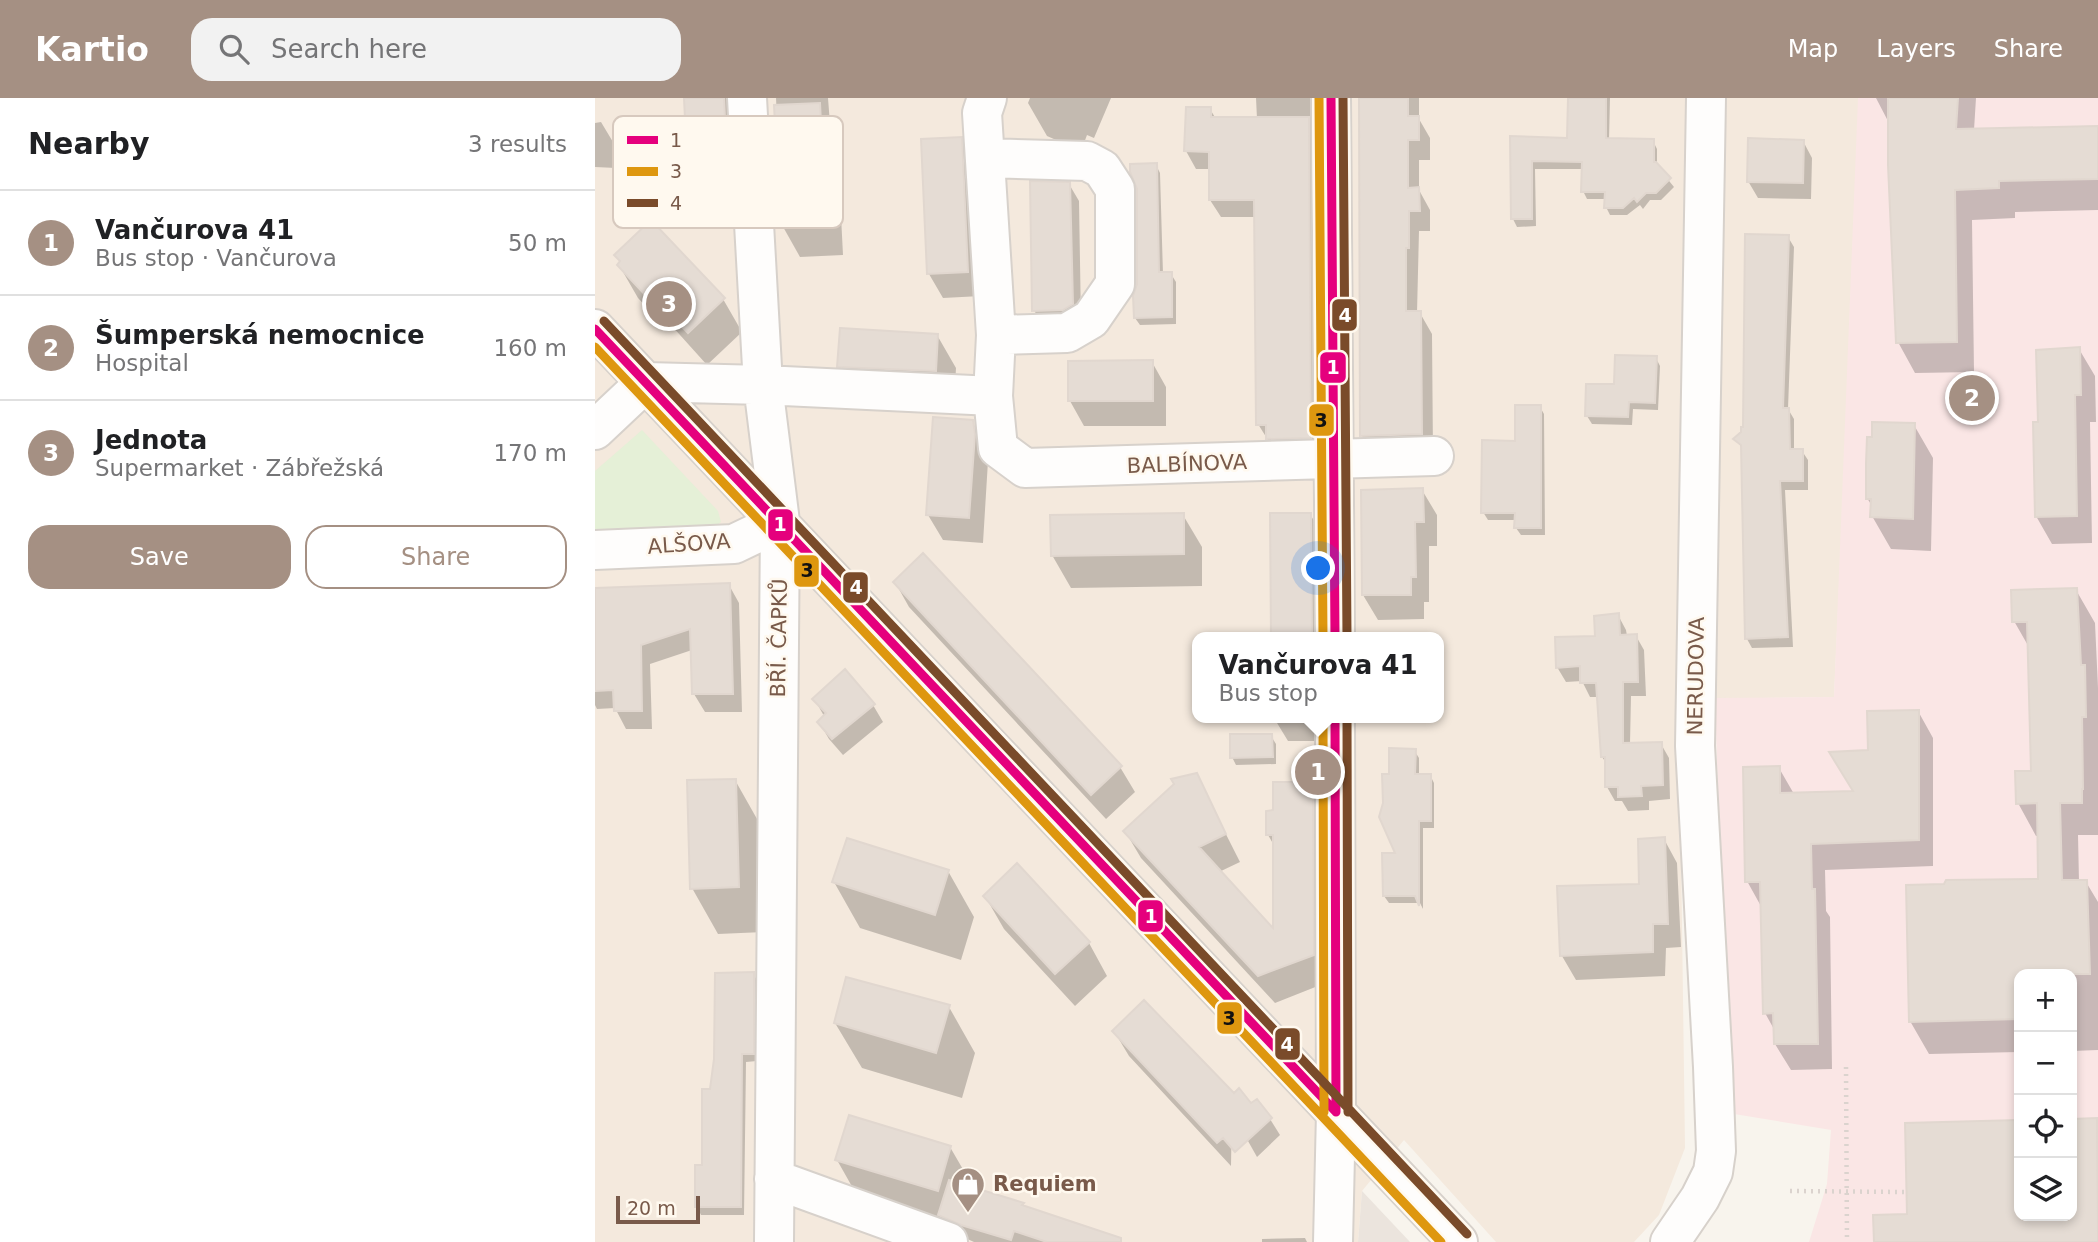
<!DOCTYPE html>
<meta charset="utf-8">
<style>
body{margin:0;font-family:"DejaVu Sans",sans-serif;background:#f2f2f2;color:#202124}
.controls{position:absolute;right:21px;bottom:21px;display:grid;overflow:hidden;border-radius:14px;box-shadow:0 4px 10px #0003}
.controls button{width:63px;height:63px;display:grid;place-items:center;padding:0;border:0;border-bottom:2px solid #e0e0e0;background:#fff;color:#202124;font:35px sans-serif}
.scale{position:absolute;left:21px;bottom:18px;width:84px;box-sizing:border-box;padding-left:7px;border:4px solid #795a4a;border-top:0;font-size:19px;line-height:24px;white-space:nowrap;color:#795a4a;-webkit-text-stroke:5px #fff9ef;paint-order:stroke}
.you{position:absolute;left:724px;top:471px;width:24px;height:24px;margin:-18px;border:5px solid #fff;border-radius:50%;background:#1a73e8;box-shadow:0 0 0 10px #1a73e833}
.badge{display:grid;place-items:center;width:46px;height:46px;border-radius:50%;background:#a59083;color:#fff;font-size:23px;font-weight:700}
.pin{position:absolute;translate:-50% -50%;border:4px solid #fff;box-shadow:0 2px 7px #0006}
.popup{position:absolute;left:597px;top:534px;width:252px;height:91px;box-sizing:border-box;display:grid;place-content:center;border-radius:14px;background:#fff;filter:drop-shadow(0 2px 5px #0005);font-size:23px;white-space:nowrap;color:#757577}
.popup b{font-size:26px;color:#202124}
.popup::after{content:'';position:absolute;left:50%;top:100%;margin-left:-14px;border:14px solid transparent;border-top-color:#fff}
.list{margin:0;padding:0;list-style:none}
h2{display:flex;justify-content:space-between;align-items:center;height:91px;margin:0;padding:0 28px;font-size:30px}
h2 small{font-size:23px;font-weight:400;color:#757577}
.list li{display:grid;grid-template-columns:46px 1fr auto;gap:21px;align-items:center;box-sizing:border-box;height:105px;padding:0 28px;border-top:2px solid #e0e0e0}
.list b{display:block;font-size:26px;white-space:nowrap}
.list p{margin:0;font-size:23px;white-space:nowrap;color:#757577}
.list em{font-size:23px;font-style:normal;color:#757577}
.actions{display:flex;gap:14px;padding:21px 28px}
.actions a{flex:1;padding:16px 0;border:2px solid #a59083;border-radius:21px;text-align:center;font-size:24px;color:#a59083}
.actions .main{background:#a59083;color:#fff}
.icon{flex:none;width:38px;height:38px;fill:none;stroke:currentColor;stroke-width:2;stroke-linecap:round;stroke-linejoin:round}
.map{position:relative;flex:none;width:1503px;height:1144px;overflow:hidden}
header{display:flex;align-items:center;gap:42px;box-sizing:border-box;height:98px;padding:0 35px;background:#a59083;color:#fff}
header strong{font-size:33px}
nav{display:flex;gap:38px;margin-inline-start:auto;font-size:24px}
.search{width:490px;height:63px;background:#f2f2f2;display:flex;align-items:center;gap:18px;box-sizing:border-box;padding:0 24px;border-radius:21px;color:#757577;font-size:26px}
main{display:flex}
aside{flex:1;background:#fff}
.map>svg:first-child{display:block}
.residential{fill:#f4e9dd;fill-rule:evenodd}
.industrial{fill:#ebe4dd}
.medical{fill:#fae6e5;fill-rule:evenodd}
.green{fill:#e5f0d7}
.shadow{fill:#0003}
.building{fill:#e5dcd4;stroke:#e1d7cf;stroke-width:2}
.lines{fill:none;stroke-linecap:round;stroke-linejoin:round}
.minor-casing{stroke:#d7d1cb;stroke-width:42}
.path{stroke:#dbd3ce;stroke-width:4.5;stroke-dasharray:2 5;stroke-linecap:butt}
.minor{stroke:#fefdfc;stroke-width:38}
.bus-1-casing{stroke:#fff9ef;stroke-width:14}
.bus-2-casing{stroke:#fff9ef;stroke-width:14}
.bus-3-casing{stroke:#fff9ef;stroke-width:14}
.bus-1{stroke:#e5007d;stroke-width:9}
.bus-2{stroke:#de970f;stroke-width:9}
.bus-3{stroke:#7a4b2a;stroke-width:9}
.labels{text-anchor:middle;dominant-baseline:central;stroke-width:5;stroke-linejoin:round;paint-order:stroke}
.street-label{font-size:21px;fill:#795a4a;stroke:#fff9ef}
.poi-label{font-size:21px;font-weight:bold;fill:#795a4a;stroke:#fff9ef;text-anchor:start}
.key{fill:#fff9ef;stroke:#d7c9be;stroke-width:2}
.key-label{font-size:19px;fill:#795a4a}
.line-badge{stroke:#fff9ef;stroke-width:2.5}
.badge-label{font-size:19px;text-anchor:middle;font-weight:bold;fill:#fff}
.pale-badge-label{font-size:19px;text-anchor:middle;font-weight:bold;fill:#111}
</style>
<header>
<strong>Kartio</strong>
<div class="search"><svg class="icon" aria-label="search" viewBox="0 0 24 24"><circle cx="10" cy="10" r="6"/><path d="M15 15l6 6"/></svg>Search here</div>
<nav><a>Map</a><a>Layers</a><a>Share</a></nav>
</header>
<main>
<aside>
<h2>Nearby<small>3 results</small></h2>
<ul class="list">
<li><span class="badge">1</span><div><b>Vančurova 41</b><p>Bus stop · Vančurova</p></div><em>50 m</em></li>
<li><span class="badge">2</span><div><b>Šumperská nemocnice</b><p>Hospital</p></div><em>160 m</em></li>
<li><span class="badge">3</span><div><b>Jednota</b><p>Supermarket · Zábřežská</p></div><em>170 m</em></li>
</ul>
<div class="actions"><a class="main">Save</a><a>Share</a></div>
</aside>
<div class="map">
<svg width="1503" height="1144" viewBox="0 0 1503 1144">
<rect width="100%" height="100%" fill="#f8f4ed"/>
<path class="residential" d="M0 0H1266L1239 599 1084 601 1090 1050 1064 1117 1039 1144H901L809 1042 767 1093 763 1144H0ZM602 539H844V620H602Z"/>
<path class="industrial" d="M767 1093 815 1144H763Z"/>
<path class="medical" d="M1263 0H1503V1144H1214L1232 1086 1236 1032 1133 1015 1120 600 1239 599ZM1424 876H1477V1118H1424Z"/>
<path class="green" d="M47 332 123 413 126 424 108 438 0 444V373Z"/>
<path class="shadow" d="M91 0H144L148 110 111 112 94 83Z
M181 0H233L235 26 242 39 248 157 205 159 187 127Z
M435 0H516L499 40 492 37 486 53 452 38 433 5Z
M661 0H723L725 357 683 358 663 326 661 119H626L615 102 616 71H601L591 53 615 11 621 21H662Z
M766 0H824V21L835 40V62H824V92L835 112V133H824L822 215H825L837 236 838 357 779 358 767 338Z
M975 0H1015L1014 42 1058 43 1062 51V68L1079 89 1066 102H1055L1048 111 1045 107 1032 117H1015L1011 109V101H992L988 93V71H940L941 128 922 129 918 121 917 40 974 41Z
M1281 0H1381L1379 32 1503 30V112L1420 114V120L1377 122 1379 274 1320 275 1303 244 1294 25Z
M6 24 21 49V70L0 69V25Z
M366 40 380 65 386 198 348 200 334 176Z
M1208 43 1217 60 1216 101 1163 100 1153 83Z
M561 67 565 75 568 176H576L581 184V226L545 227 540 220Z
M474 86 484 103 486 223 448 229 439 212Z
M1193 139 1199 149 1193 311 1199 321V352L1207 353 1213 362V392H1190L1198 549 1157 550 1152 541 1148 352 1141 341 1148 335Z
M21 157 128 201 147 234 112 267 76 227 72 231 43 200 24 167 26 165Z
M342 237 361 270 359 305 263 301 244 268Z
M1484 251 1500 278 1501 324H1495L1497 445 1457 446 1441 418 1445 325Z
M1061 260 1065 268 1063 312 1038 311 1037 327 997 326 992 318 1021 288Z
M557 264 571 289V328H489L475 303Z
M945 309 949 316 950 437H926L921 430V422H893L888 414 921 345Z
M377 324 392 349 393 363 388 445 348 442 333 417Z
M1319 327 1338 360 1336 453 1296 451 1277 418V408L1272 400Z
M827 392 842 417V448H834V504H829V521L783 522 768 497Z
M715 416 730 441V539H678L677 417Z
M588 417 607 449V488L476 490 457 457Z
M300 484 525 669 540 694 511 721 314 509Z
M134 487 144 505 147 614H110L99 596 97 552 55 566 57 631H31L20 610 2 611 0 607V490Z
M1481 492 1500 525 1503 590V737H1483L1484 784H1491L1503 804V952L1477 953V876H1424V954L1334 956 1315 923 1445 783 1444 738H1441L1423 705 1437 675 1435 551 1419 523Z
M1023 517 1031 532 1032 538H1041L1049 552 1051 598H1036L1035 646H1066L1074 660 1075 701 1054 703V712L1033 713 1027 703H1020L1012 689V666L1007 659 1003 599H995L987 583 971 584 962 569 1002 539Z
M220 602 278 607 288 624 248 657 234 641 224 624 229 618Z
M1323 613 1338 640V768L1230 772 1231 813 1235 819 1237 971 1196 972 1180 946V933L1170 915 1167 810 1152 783 1184 670 1199 696 1260 695 1275 653Z
M679 620H731V643H693Z
M676 638 681 646V666L641 667 637 659Z
M819 652 824 660V677H835L839 685V730H828V811L825 805H794L789 798 803 757 796 677Z
M601 677 645 764 624 774 680 835V749L673 737 680 714 717 686 733 713V884L680 905 546 760 530 733Z
M140 682 166 728 169 834 123 836 97 790Z
M1069 741 1082 765 1086 849 1071 850 1070 878 981 882 967 858 1046 787Z
M353 773 379 819 366 862 265 830 239 784Z
M390 798 494 845 512 878 480 908 409 831Z
M158 876 163 884 162 963 151 964 149 1117H106L102 1109 109 1069Z
M354 909 380 955 367 1000 267 970 240 925Z
M519 933 637 1006 636 1068 534 958Z
M649 1011 675 1021 685 1037 662 1059 653 1043Z
M1501 1022 1503 1026V1144H1281L1314 1118 1312 1027 1424 1024V1118H1477V1023Z
M355 1049 380 1092 428 1106 430 1110 508 1144H379L355 1133 268 1108 242 1062Z
M710 1140 712 1144H667V1141Z"/>
<path class="building" d="M89 0H129L133 82 93 84Z
M764 0H813V18H824V42H813V90L824 89 825 113H814V150H811V213H826L827 336 765 338Z
M973 0H1011V40L1059 41V64H1061L1076 80 1061 95H1051L1042 104 1039 100 1028 110H1009L1010 94H986L987 64 937 63V121H916L915 38 972 40Z
M1293 0H1363L1361 31 1503 28V81L1404 83V90L1360 92 1362 244 1301 245 1293 67Z
M225 5 231 125 185 127 179 7Z
M591 9H616V19H714L716 340 671 341V327H661L659 102H614V54L589 53Z
M367 39 373 174 332 176 326 41Z
M1153 40 1209 42 1208 85 1152 84Z
M562 65 564 174H577V219L539 220 538 198 542 186V91L535 74V66Z
M435 83 475 84 478 206 468 212 437 213Z
M56 122 130 200 93 235 56 196 52 199 22 167 25 163 19 157Z
M1150 136 1194 137 1188 310H1194L1195 351H1208V383H1185L1193 539 1150 541 1146 347 1138 341 1146 334V329H1148Z
M245 230 343 236 341 273 242 269Z
M1485 249 1486 297H1480L1482 418 1440 419 1438 324H1443L1441 252Z
M1020 257 1062 258 1060 305 1034 304 1033 319 990 318 991 286H1019Z
M558 262V303H473V263Z
M920 307H946V430H919L920 415H886L887 342 920 343Z
M338 319 378 322 380 336 374 420 331 417Z
M1277 324 1320 325 1318 421 1275 419 1276 401H1271V366L1272 339H1277Z
M828 390 829 424H820L821 479H816V497H767L766 392Z
M589 415V456L456 458 455 417Z
M675 415H716L717 539H676Z
M328 455 527 668 496 697 298 484Z
M135 485 138 596H97L95 531 46 547 47 613H19L18 592 0 593V490Z
M1482 490 1486 567H1490L1491 619H1487L1488 691H1487V705H1465L1467 782H1492L1495 876H1424V921L1314 924 1311 787 1349 786 1351 782 1443 781 1442 705 1421 706 1420 673H1436L1432 524H1417L1416 492Z
M1024 515 1025 537 1042 536 1043 584H1028V645L1067 644 1068 687 1046 688 1047 698 1023 699V689H1010V659H1006L1001 585H985V568L961 570 960 539 1000 538 999 518Z
M250 571 280 606 237 641 222 624 231 615 217 601Z
M1324 612V742L1216 746 1217 791H1220L1223 946H1179L1178 915 1168 916 1165 784H1150L1148 669 1185 668V695L1258 693 1234 654 1273 652 1272 613Z
M635 636H677L678 659 635 660Z
M794 650 821 651 820 676H836V723H824V808L820 798H788L787 755H800L784 719 788 705 787 676H794Z
M602 675 631 736 604 749 678 830V737H671V713L678 712V684H718L719 857 663 878 528 733 579 686 576 681Z
M141 681 144 789 95 791 92 682Z
M1070 739 1073 826H1058V854L965 858 962 788 1044 786 1043 741Z
M252 740 354 772 340 817 237 784Z
M422 765 495 844 460 876 388 798Z
M159 874V956H147L146 1109H100V1067H107V991H115L119 961 120 875Z
M251 879 355 907 341 955 239 925Z
M549 902 639 995 644 990 656 1005 662 1001 677 1020 640 1054 628 1040 622 1045 517 933Z
M254 1017 356 1048 343 1093 240 1062Z
M1502 1020 1503 1144H1279L1278 1117 1312 1116 1310 1025 1424 1022V1118H1477V1021Z
M354 1082 429 1105 427 1107 526 1140V1144H452L419 1133 416 1142 366 1127 343 1117Z"/>
<g class="lines">
<g class="minor-casing">
<path id="minor" d="M152 0 168 287 185 424 179 1144
M392 0 387 15 401 237 398 298 403 350 430 370 839 358
M736 0 740 539
M390 60 492 63 507 71 520 91V186L496 221 472 235 401 237
M0 231 863 1144
M0 332 51 284 168 287 398 298
M0 452 139 446 185 424
M179 1081 353 1144
M738 1144 741 1014 740 620
M1075 1144 1105 1100 1118 1074 1121 1053 1118 969 1100 648 1111 0"/>
</g>
<path class="path" d="M1251 969 1252 1144
M1195 1093 1309 1094"/>
<use href="#minor" class="minor"/>
<g class="bus-1-casing">
<path id="bus-1" d="M736 0 740 539
M0 231 741 1014
M740 620 741 1014"/>
</g>
<g class="bus-2-casing">
<path id="bus-2" d="M724 0 728 539
M0 249 846 1144
M728 620 729 1014"/>
</g>
<g class="bus-3-casing">
<path id="bus-3" d="M748 0 752 539
M9 223 872 1136
M752 620 753 1014"/>
</g>
<use href="#bus-1" class="bus-1"/>
<use href="#bus-2" class="bus-2"/>
<use href="#bus-3" class="bus-3"/>
</g>
<defs>
<g id="shop-pin" transform="scale(1.75)"><path d="M0 17L-7.5 6A9.5 9.5 0 1 1 7.5 6Z" fill="#a59083" stroke="#fff9ef"/><path d="M-5-2.5h2.3a2.7 3.5 0 0 1 5.4 0H5L5.5 6h-11ZM-1.5-2.5h3a1.5 2.3 0 0 0-3 0Z" fill="#fff"/></g>
</defs>
<g fill-rule="evenodd">
<use href="#shop-pin" x="373" y="1086"/>
</g>
<g class="labels">
<g class="street-label">
<text transform="translate(592 366) rotate(-2)">BALBÍNOVA</text>
<text transform="translate(94 446) rotate(-4)">ALŠOVA</text>
<text transform="translate(184 540) rotate(-89)">BŘÍ. ČAPKŮ</text>
<text transform="translate(1101 578) rotate(-89)">NERUDOVA</text>
</g>
<g class="poi-label">
<text x="398" y="1086">Requiem</text>
</g>
</g>
<rect x="18" y="18" width="230" height="112" rx="10" class="key"/>
<rect x="32" y="38" width="31" height="8" fill="#e5007d"/>
<rect x="32" y="69" width="31" height="9" fill="#de970f"/>
<rect x="32" y="101" width="31" height="8" fill="#7a4b2a"/>
<g class="key-label">
<text x="75" y="49">1</text>
<text x="75" y="80">3</text>
<text x="75" y="112">4</text>
</g>
<g class="line-badge">
<rect x="736" y="200" width="27" height="34" rx="7" fill="#7a4b2a"/>
<rect x="724" y="253" width="28" height="33" rx="7" fill="#e5007d"/>
<rect x="713" y="305" width="27" height="34" rx="7" fill="#de970f"/>
<rect x="172" y="410" width="27" height="34" rx="7" fill="#e5007d"/>
<rect x="198" y="456" width="27" height="34" rx="7" fill="#de970f"/>
<rect x="247" y="473" width="27" height="33" rx="7" fill="#7a4b2a"/>
<rect x="542" y="801" width="27" height="34" rx="7" fill="#e5007d"/>
<rect x="621" y="903" width="27" height="34" rx="7" fill="#de970f"/>
<rect x="679" y="929" width="27" height="34" rx="7" fill="#7a4b2a"/>
</g>
<g class="badge-label">
<text x="750" y="224">4</text>
<text x="738" y="276">1</text>
<text x="185" y="433">1</text>
<text x="261" y="496">4</text>
<text x="556" y="825">1</text>
<text x="692" y="953">4</text>
</g>
<g class="pale-badge-label">
<text x="726" y="329">3</text>
<text x="212" y="479">3</text>
<text x="634" y="927">3</text>
</g>
</svg>
<div class="controls">
<button>+</button>
<button>−</button>
<button><svg class="icon" aria-label="locate" viewBox="0 0 24 24"><circle cx="12" cy="12" r="6"/><path d="M12 2v4M12 18v4M2 12h4M18 12h4"/></svg></button>
<button><svg class="icon" aria-label="layers" viewBox="0 0 24 24"><path d="M12 4l9 5-9 5-9-5zM3 14l9 5 9-5"/></svg></button>
</div>
<div class="scale">20 m</div>
<div class="you"></div>
<div class="pin badge" style="left:723px;top:674px">1</div>
<div class="popup"><b>Vančurova 41</b>Bus stop</div>
<div class="pin badge" style="left:1377px;top:300px">2</div>
<div class="pin badge" style="left:74px;top:206px">3</div>
</div>
</main>
